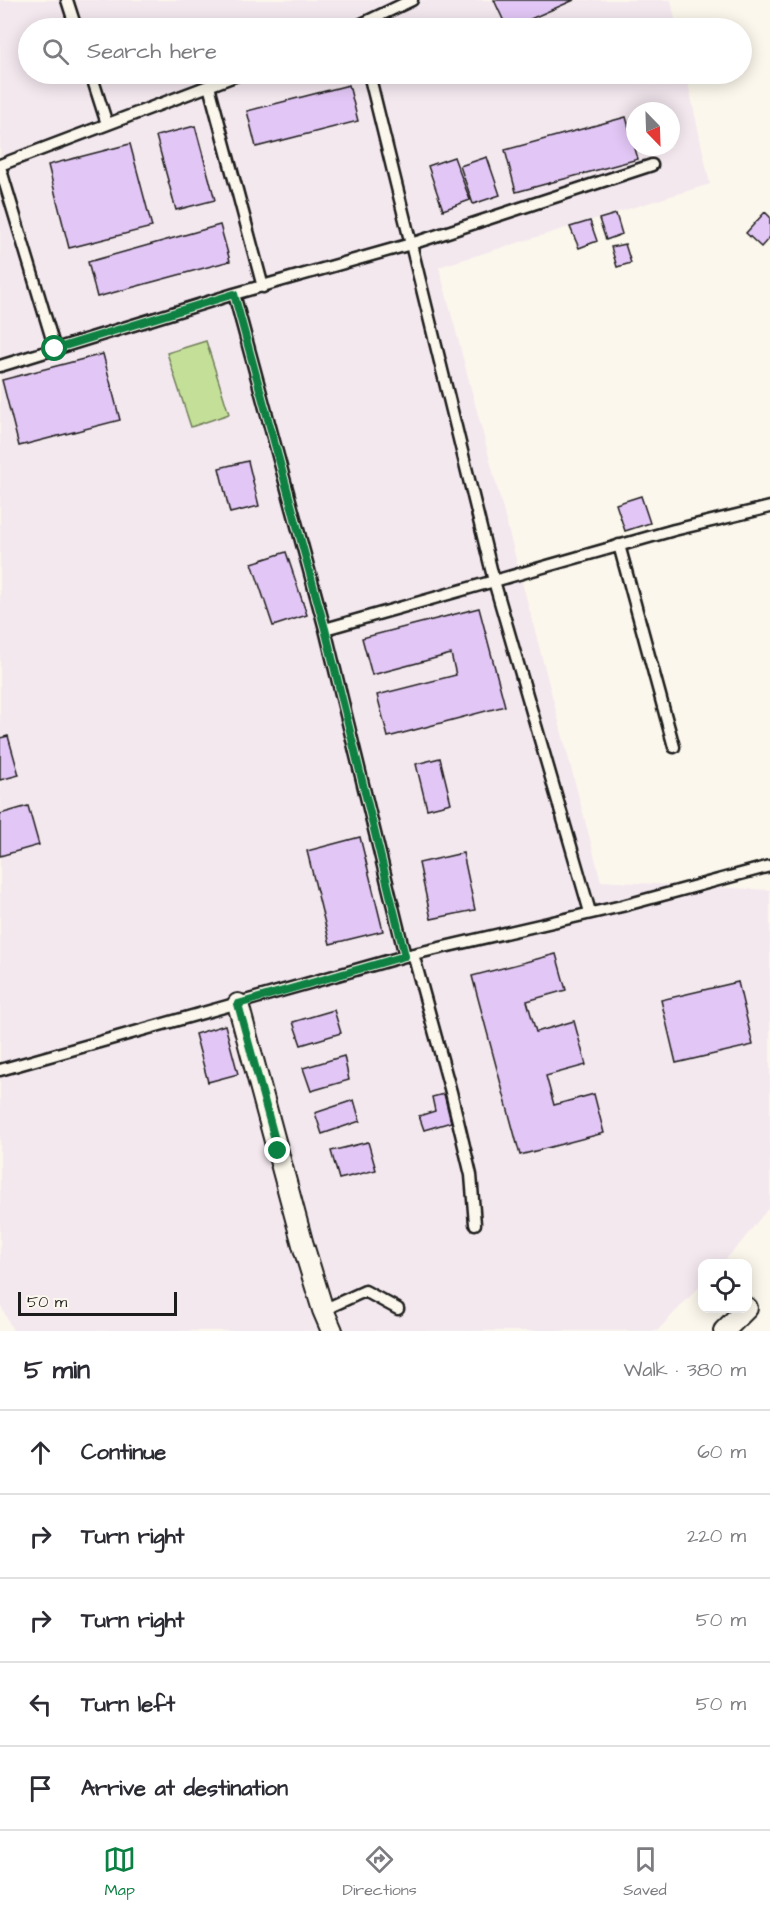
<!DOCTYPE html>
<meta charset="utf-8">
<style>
body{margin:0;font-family:"Architects Daughter",sans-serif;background:#f2f2f3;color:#2b2b33}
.controls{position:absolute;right:18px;bottom:18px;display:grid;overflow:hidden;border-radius:12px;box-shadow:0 3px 15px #0003}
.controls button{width:54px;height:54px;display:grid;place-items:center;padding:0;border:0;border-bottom:2px solid #e1e1e2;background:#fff;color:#2b2b33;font:30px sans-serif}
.compass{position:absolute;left:626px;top:102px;width:54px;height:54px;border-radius:50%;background:#fff;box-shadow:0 3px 15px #0003;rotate:157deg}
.scale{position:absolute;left:18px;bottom:15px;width:159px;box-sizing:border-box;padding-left:6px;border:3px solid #1c1c1c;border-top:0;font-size:16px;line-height:21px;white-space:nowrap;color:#1c1c1c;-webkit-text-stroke:4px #fbf7ec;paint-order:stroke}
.stop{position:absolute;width:18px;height:18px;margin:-14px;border:4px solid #0b8043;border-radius:50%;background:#fff}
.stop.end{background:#0b8043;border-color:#fff;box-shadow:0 2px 6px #0008}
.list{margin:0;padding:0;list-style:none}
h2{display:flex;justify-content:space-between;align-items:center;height:78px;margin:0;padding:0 24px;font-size:26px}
h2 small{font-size:20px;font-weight:400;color:#7c7c81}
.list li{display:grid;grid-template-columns:39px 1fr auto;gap:18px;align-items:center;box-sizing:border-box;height:84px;padding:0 24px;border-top:2px solid #e1e1e2}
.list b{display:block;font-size:22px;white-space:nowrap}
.list em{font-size:20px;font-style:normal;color:#7c7c81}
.icon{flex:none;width:33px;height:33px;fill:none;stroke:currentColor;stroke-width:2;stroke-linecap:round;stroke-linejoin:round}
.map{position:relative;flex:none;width:770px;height:1331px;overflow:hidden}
.search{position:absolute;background:#fff;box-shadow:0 3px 15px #0003;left:18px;right:18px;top:18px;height:66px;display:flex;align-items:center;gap:15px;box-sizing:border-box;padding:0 21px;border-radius:33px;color:#7c7c81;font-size:22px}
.sheet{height:498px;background:#fff}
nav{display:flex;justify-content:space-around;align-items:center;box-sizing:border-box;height:84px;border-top:2px solid #e1e1e2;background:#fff;font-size:16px;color:#7c7c81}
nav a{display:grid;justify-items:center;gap:3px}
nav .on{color:#0b8043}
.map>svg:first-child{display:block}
.built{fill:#f4e8ef;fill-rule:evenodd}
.green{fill:#c4e098;stroke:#707e5a;stroke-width:1.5}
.building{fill:#e2c6f5;stroke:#1c1c1c;stroke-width:1.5}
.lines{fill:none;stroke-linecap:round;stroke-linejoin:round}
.lane-casing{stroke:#1c1c1c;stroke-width:15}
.street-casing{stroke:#1c1c1c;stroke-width:24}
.lane{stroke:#fbf7ec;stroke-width:10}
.street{stroke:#fbf7ec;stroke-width:20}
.route{stroke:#0b8043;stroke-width:8}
</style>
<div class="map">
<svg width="770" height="1331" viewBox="0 0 770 1331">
<rect width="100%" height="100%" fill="#fbf7ec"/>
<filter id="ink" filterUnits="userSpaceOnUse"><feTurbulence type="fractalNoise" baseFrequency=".0167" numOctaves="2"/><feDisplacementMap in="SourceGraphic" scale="12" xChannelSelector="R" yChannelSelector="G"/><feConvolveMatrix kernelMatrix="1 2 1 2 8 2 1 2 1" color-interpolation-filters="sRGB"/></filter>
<g filter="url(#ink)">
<path class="built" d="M0 0H671L677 28H28V74H686L710 184 439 267 601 881 770 890V1206L739 1245 722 1263 702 1264V1284L657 1331H13L0 1304ZM635 111H671V147H635Z"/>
<path class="green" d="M206 341 229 414 191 427 167 353Z"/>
<path class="building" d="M494 0H574L510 28H507Z
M404 74H440L408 84Z
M349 85 358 121 256 147 247 111Z
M626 117 638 159 516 192 505 150Z
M195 126 215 200 176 210 156 136Z
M130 144 152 227 69 248 48 165Z
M454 157 470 200 443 210 428 166Z
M487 157 500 195 473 204 460 166Z
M765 212 770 217V237L761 247 746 233Z
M616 214 622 234 606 240 599 219Z
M590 221 597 241 579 248 570 227Z
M220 225 230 261 97 297 88 262Z
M625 244 631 263 617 267 611 247Z
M103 354 120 420 19 446 2 380Z
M248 461 259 506 230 513 219 468Z
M641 496 650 523 625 531 616 504Z
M286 552 307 615 273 626 252 563Z
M479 608 505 706 388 737 377 695 456 675 451 654 372 675 362 638Z
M8 736 19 775 0 780V738Z
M440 758 451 803 427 809 416 764Z
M28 806 39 845 0 856V814Z
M360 837 383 931 330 944 307 851Z
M463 853 475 910 431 919 419 863Z
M556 954 566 990 527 1001 536 1032 574 1021 586 1065 546 1076 554 1105 594 1094 604 1133 520 1155 472 976Z
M738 982 753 1045 676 1063 661 1000Z
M334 1010 341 1033 301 1045 293 1022Z
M225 1025 238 1074 208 1082 195 1034Z
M344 1056 349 1080 311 1091 303 1068Z
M444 1094 451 1122 424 1130 419 1116 435 1111 432 1097Z
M354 1100 360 1121 322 1134 315 1113Z
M368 1142 376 1170 339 1179 331 1151Z"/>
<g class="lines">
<g class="lane-casing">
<path id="lane" d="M67 0 76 28
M353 28 412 0
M91 74 107 124
M369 74 494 581 590 912
M209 86 263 287
M0 165 240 74
M0 167 55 349
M234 294 325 629 405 956
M0 366 234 294 411 244 652 165
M619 545 674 747
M325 629 674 530 770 507
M413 954 451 1092 471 1175 475 1224
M0 1070 405 956 622 906 770 866
M323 1310 365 1291 398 1309"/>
</g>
<g class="street-casing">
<path id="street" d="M238 1004 303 1245 323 1310 332 1331
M724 1331 747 1308"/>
</g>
<use href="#lane" class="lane"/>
<use href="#street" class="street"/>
</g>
</g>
<g class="lines" filter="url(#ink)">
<path class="route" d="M55 349 234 294 325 629 405 956 238 1004 278 1151"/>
</g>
</svg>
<div class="controls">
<button><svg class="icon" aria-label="locate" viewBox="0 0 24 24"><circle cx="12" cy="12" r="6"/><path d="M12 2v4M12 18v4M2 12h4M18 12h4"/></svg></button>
</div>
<svg class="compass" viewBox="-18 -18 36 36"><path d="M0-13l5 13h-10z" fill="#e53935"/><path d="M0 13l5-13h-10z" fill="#7c7c81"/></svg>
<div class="scale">50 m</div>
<div class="stop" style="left:55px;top:349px"></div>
<div class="stop end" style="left:278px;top:1151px"></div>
<div class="search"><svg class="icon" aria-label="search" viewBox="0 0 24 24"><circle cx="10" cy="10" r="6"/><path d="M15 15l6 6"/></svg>Search here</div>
</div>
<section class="sheet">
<h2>5 min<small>Walk · 380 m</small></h2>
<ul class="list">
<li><svg class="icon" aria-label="ahead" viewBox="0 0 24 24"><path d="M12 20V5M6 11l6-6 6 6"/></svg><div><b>Continue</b></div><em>60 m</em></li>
<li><svg class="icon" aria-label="right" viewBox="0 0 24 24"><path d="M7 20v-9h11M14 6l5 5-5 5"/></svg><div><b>Turn right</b></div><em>220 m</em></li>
<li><svg class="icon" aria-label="right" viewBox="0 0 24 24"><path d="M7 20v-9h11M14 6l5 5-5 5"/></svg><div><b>Turn right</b></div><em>50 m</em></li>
<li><svg class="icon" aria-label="left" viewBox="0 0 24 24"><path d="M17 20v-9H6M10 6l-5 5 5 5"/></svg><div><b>Turn left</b></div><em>50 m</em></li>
<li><svg class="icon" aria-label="arrive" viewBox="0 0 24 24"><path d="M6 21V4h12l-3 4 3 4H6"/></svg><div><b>Arrive at destination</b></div></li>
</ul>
</section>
<nav>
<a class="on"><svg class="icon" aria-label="map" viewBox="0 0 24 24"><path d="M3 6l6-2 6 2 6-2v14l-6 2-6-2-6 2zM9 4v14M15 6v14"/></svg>Map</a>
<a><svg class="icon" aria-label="directions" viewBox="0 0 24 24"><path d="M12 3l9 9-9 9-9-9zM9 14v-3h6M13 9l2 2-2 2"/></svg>Directions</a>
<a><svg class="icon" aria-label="saved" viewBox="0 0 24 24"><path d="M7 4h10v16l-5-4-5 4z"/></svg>Saved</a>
</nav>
